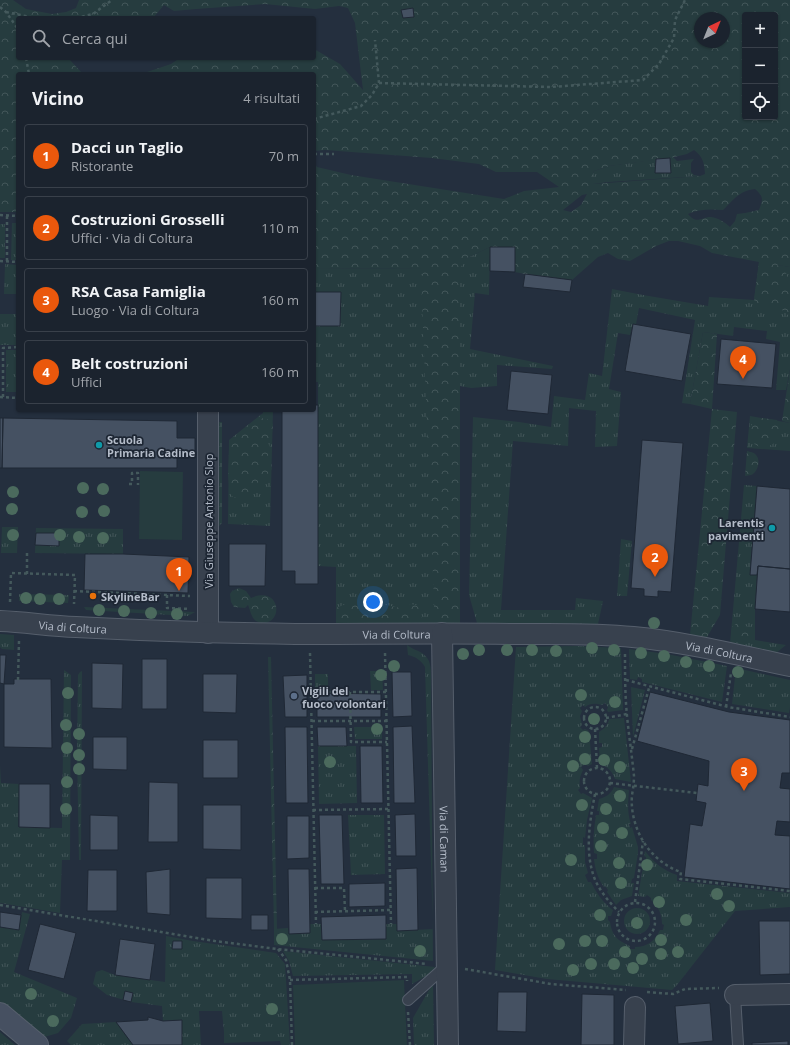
<!DOCTYPE html>
<html lang="it">
<meta charset="utf-8">
<style>
body{margin:0;font-family:"Open Sans",sans-serif;background:#282f3a;color:#f1f3f6}
.controls{position:absolute;right:12px;top:12px;display:grid;overflow:hidden;border-radius:4px;box-shadow:0 1px 3px #0004}
.controls button{width:36px;height:36px;display:grid;place-items:center;padding:0;border:0;border-bottom:1px solid #39404a;background:#1b232e;color:#f1f3f6;font:20px sans-serif}
.compass{position:absolute;left:694px;top:12px;width:36px;height:36px;border-radius:50%;background:#1b232e;box-shadow:0 1px 3px #0004;rotate:43deg}
.you{position:absolute;left:373px;top:602px;width:14px;height:14px;margin:-10px;border:3px solid #fff;border-radius:50%;background:#1a73e8;box-shadow:0 0 0 6px #1a73e833}
.badge{display:grid;place-items:center;width:26px;height:26px;border-radius:50%;background:#ea580c;color:#fff;font-size:13px;font-weight:700}
.pin{position:absolute;translate:-50% -33px;filter:drop-shadow(0 1px 2px #0008)}
.pin::after{content:'';position:absolute;top:21px;width:14px;height:12px;background:inherit;clip-path:polygon(0 0,100% 0,50% 100%)}
.list{margin:0;padding:0;list-style:none}
h2{display:flex;justify-content:space-between;align-items:center;height:52px;margin:0;padding:0 16px;font-size:17px}
h2 small{font-size:13px;font-weight:400;color:#a0a4aa}
.list li{display:grid;grid-template-columns:26px 1fr auto;gap:12px;align-items:center;box-sizing:border-box;height:64px;margin:0 8px 8px;padding:0 8px;border:1px solid #39404a;border-radius:4px}
.list b{display:block;font-size:15px;white-space:nowrap}
.list p{margin:0;font-size:13px;white-space:nowrap;color:#a0a4aa}
.list em{font-size:13px;font-style:normal;color:#a0a4aa}
.icon{flex:none;width:22px;height:22px;fill:none;stroke:currentColor;stroke-width:2;stroke-linecap:round;stroke-linejoin:round}
.map{position:relative;flex:none;width:790px;height:1045px;overflow:hidden}
.search{position:absolute;background:#1b232e;box-shadow:0 1px 3px #0004;left:16px;top:16px;width:300px;height:44px;display:flex;align-items:center;gap:10px;box-sizing:border-box;padding:0 14px;border-radius:4px;color:#a0a4aa;font-size:15px}
.panel{position:absolute;background:#1b232e;box-shadow:0 1px 3px #0004;left:16px;top:72px;width:300px;height:340px;border-radius:4px}
.map>svg:first-child{display:block}
.grass{fill:url(#grass-tufts)}
.forest{fill:url(#forest-crowns);fill-rule:evenodd}
.pitch{fill:#263c3f}
.building{fill:#455162;stroke:#1f2835}
.lines{fill:none;stroke-linecap:round;stroke-linejoin:round}
.lane-casing{stroke:#565f6c;stroke-width:12}
.street-casing{stroke:#565f6c;stroke-width:22}
.secondary-casing{stroke:#565f6c;stroke-width:24}
.path{stroke:#44595c;stroke-width:2.5;stroke-dasharray:3 3;stroke-linecap:butt}
.lane{stroke:#38414e;stroke-width:10}
.street{stroke:#38414e;stroke-width:20}
.secondary{stroke:#465061;stroke-width:22}
.tree{fill:#4b6a5d}
.culture-dot{fill:#0f9aa8;stroke:#1d2633;stroke-width:1.5}
.food-dot{fill:#e8710a;stroke:#1d2633;stroke-width:1.5}
.service-dot{fill:#5c6f8a;stroke:#1d2633;stroke-width:1.5}
.labels{text-anchor:middle;dominant-baseline:central;stroke-width:3.5;stroke-linejoin:round;paint-order:stroke}
.poi-label{font-size:11px;font-weight:bold;fill:#b4bcc9;stroke:#1d2633;text-anchor:start}
.street-label{font-size:11px;fill:#b4bcc9;stroke:#1d2633}
</style>
<div class="map">
<svg width="790" height="1045" viewBox="0 0 790 1045">
<defs>
<pattern id="grass-tufts" width="24" height="20" patternUnits="userSpaceOnUse"><rect width="24" height="20" fill="#263c3f"/><path d="M3 7l-1-3M5 7V3M7 7l1-3M15 17l-1-3M17 17v-4M19 17l1-3" fill="none" stroke="#435659"/></pattern>
<pattern id="forest-crowns" width="20" height="18" patternUnits="userSpaceOnUse"><rect width="20" height="18" fill="#263c3f"/><path d="M2 6a3 3 0 1 1 6 0M12 15a3 3 0 1 1 6 0" fill="none" stroke="#435659"/></pattern>
</defs>
<rect width="100%" height="100%" fill="#242f3e"/>
<path class="grass" d="M673 157 677 161 694 159 691 163V172L694 175 700 176 609 182 593 184V174L594 171 609 166Z
M12 223H18V260H11Z
M0 224H5V258H0Z
M490 247 489 295 475 293 470 349 553 366 552 369 497 365V386L471 388 460 386V625H336V567L318 566V382H314V269L425 268 467 258Z
M759 262 790 267V369L786 390H776L780 342 766 339 767 331 734 327 733 336 703 332 690 404 682 403 695 320 639 308 636 324H633L630 335 618 333 609 389 621 392 617 446 595 447 596 411 569 408 568 446 513 441 501 610H575L576 598 603 601 598 624 477 623 469 595 473 417 519 422 551 427 554 396 585 400 589 373 602 376 612 289 643 295 708 306 709 297 754 300Z
M5 264 18 265V294H4Z
M0 314H18V345H0Z
M6 350H18V392H6Z
M263 410H273L270 526 228 524 229 440 263 413Z
M750 416 790 423V451L747 448Z
M219 422H222V523L219 526Z
M744 485 757 486 750 574 757 575 755 609V640L786 645 776 653 730 644Z
M2 527H18L17 553H1Z
M36 528 123 529V554L35 553Z
M621 539 632 541 627 596H617Z
M19 594 69 595 68 603 19 601Z
M84 607 195 612 188 616 86 610Z
M0 634 14 635V650L2 649 0 647Z
M407 645C412 649 417 650 422 653 431 659 431 668 431 677L433 961 274 945V929L288 928 289 934 310 933V924H321L322 940 386 939V924H397V931L433 929 425 667C421 660 416 657 408 655Z
M576 646 621 648 623 710 608 712 607 710 608 707 605 703 602 705C595 703 590 703 585 707L583 705 580 708 582 711 580 716 582 725 580 727 583 730 585 729 589 731 592 764 588 766 585 764 581 767 583 770C580 776 579 780 580 788L578 790 581 794 583 793 592 798 587 820 585 838 583 837V845H585V862L588 873 585 875 588 882H591C595 891 604 904 613 910L611 916H608V920L610 922C612 936 618 941 630 946V949H635V947C647 947 655 941 660 930H663L664 925 662 924C662 913 658 907 651 900V898L647 895 645 897 638 896 644 861H646V857L644 856 645 851C653 862 664 871 677 875V881L790 893V907L735 911 677 985 672 990 547 979 495 970 516 647Z
M629 649 667 654 727 666 722 702 642 682V679L638 677 637 680 630 679Z
M736 668 790 680V707L789 713 732 704Z
M64 670 71 675 70 860H62L60 913 0 903V765L1 783 19 784 18 827 62 828Z
M82 671 81 860H79L77 752 78 675 80 672Z
M370 671H382L383 690H371Z
M315 674H328V691H315Z
M631 687 645 690 633 737Z
M624 718 631 782 615 779C612 771 608 767 600 764L599 748 602 747V743H599V732C604 729 608 725 609 719Z
M354 727H382V739H355Z
M318 746H356L357 803 319 804Z
M614 787 629 790C628 801 627 813 631 824H629L630 828 632 827 638 847V853L634 878 632 879 631 883H634L632 896 621 900 616 905 607 892 608 890 605 886 604 887C598 879 595 869 594 859H597V854L594 853C593 840 594 828 596 815H599V811H597L599 799C606 797 611 794 614 787Z
M348 815H384L385 874 351 875Z
M624 921a13 13 0 1 1 26 0a13 13 0 1 1-26 0Z
M22 912 30 914 14 972 77 998 71 1018 58 1033 41 1038 0 1002V927L19 930Z
M166 936 193 941 276 953 285 964 290 1045H281L280 1041 224 1043V1032L222 1011H199L201 1045H182V1020L163 1021 162 1006 131 1002 107 995 93 984 96 972 102 970 115 975 165 982Z
M283 951 435 967 430 974 412 984V974L293 976 289 961Z
M433 983 434 1045H414L413 1018Z
M116 1022 133 1045H71L67 1041 82 1024Z
M0 1032 15 1045H0Z"/>
<path class="forest" d="M0 0H13L26 9 52 14 66 12 76 8 79 0H790V267L777 265 786 273 790 284V314L788 315 781 309 759 305 754 300 759 262 712 253 700 246 678 241H669L656 246 630 261 618 259 608 253 598 257 572 280 525 274 515 272V247H490L467 258 460 268V625H435L421 277 425 268 314 269V162L317 167 351 175 504 199 524 191 559 187 537 172H496L479 164 432 158 325 150 314 151V74H141L171 64 177 60 182 58H314V49L340 64 363 90 355 23 348 8 339 6 315 9 265 4 196 9 174 11 164 5 153 18H18V58H68L83 74H18V212H0ZM745 15H775V117H745ZM700 18H724V42H700ZM694 150C703 157 704 162 705 174L700 176 593 184V174L594 171 609 166 670 158 687 154ZM755 189C764 197 763 199 759 210L745 213 737 214 735 221 730 227C725 222 718 218 711 217 701 217 697 225 688 214 699 209 710 209 723 210 734 200 738 191 755 189ZM587 194 581 205 571 212 563 210 582 195Z
M703 332 717 334 712 409 737 412 720 615 710 632 706 639 690 635 712 409 690 404Z
M790 369V423L782 421Z
M260 418 267 419 273 424 272 434 268 443 272 451 268 455 272 469C268 474 265 477 261 480 250 489 249 495 234 498L230 493 228 475 229 450 233 443 247 429 251 423Z
M762 418 777 420C778 423 781 427 781 430 783 440 771 445 763 449L751 442V435L749 428 755 421Z
M747 451C750 452 754 452 756 455 761 460 758 472 751 475 751 475 745 476 745 476Z
M239 588 246 591 251 598C281 585 284 624 262 623 259 622 256 622 254 619 251 616 250 609 248 605L245 608 234 607 231 602 230 594 232 591Z
M359 603 371 607 387 605 400 608 410 604 416 605 421 610 422 625H336V608L346 604Z
M742 622C752 630 751 636 742 644L737 643 731 635 732 627 737 623Z
M268 657H271L277 929H274Z"/>
<path class="pitch" d="M140 471 183 472 182 540 139 539Z
M404 980 407 1045H295L293 985Z"/>
<path class="building" d="M413 8 414 17 403 18 401 10Z
M670 158 671 173H655L656 159Z
M490 247H515V272L490 271Z
M525 274 572 280 570 292 523 287Z
M314 292H341L340 326H314Z
M633 324 691 334 682 381 625 371Z
M721 339 776 344 772 388 717 384Z
M511 371 552 375 548 414 507 410Z
M314 405H318V584H295V571H282V410H314Z
M0 418H3L2 468H0Z
M3 418 177 421V438H195V452H177V468H2Z
M642 440 683 443 671 592 658 591V597L644 596V589L631 588Z
M757 486 790 489V569L758 566 757 575H750Z
M36 533H59V546L35 545Z
M229 544H266L265 586H229Z
M85 554H123L189 557 188 593 84 590Z
M758 566 790 569V612L755 609Z
M0 655H6L4 684 0 683Z
M142 659H167V709H142Z
M92 663 123 664 122 709 92 708Z
M392 672H411L412 716 393 717Z
M203 674H237L236 713 203 712Z
M307 675V717H285L283 676Z
M14 679H51L52 748 4 747V684H14Z
M650 692 729 712 790 720V773H782L780 788 790 789V822L777 821 775 835 790 836V889L684 877 690 824 702 826 706 803 696 801 698 784 708 786 709 761 637 741Z
M317 693 381 694V717H317Z
M412 726 415 803H394L393 727Z
M285 727H307L308 803H286Z
M317 727H346L347 746H318Z
M93 737H127V770L93 769Z
M203 740H238V778H203Z
M360 746H382L383 803H361Z
M149 782 178 783V842H148Z
M19 784H50V828L19 827Z
M203 805H241V850L203 849Z
M415 814 416 856H396L395 815Z
M90 815 118 816V850H90Z
M319 815H342L344 884H321Z
M287 816H309V858L287 859Z
M417 868 418 930 397 931 396 869Z
M170 869V915L147 913 146 872Z
M288 869H309L310 933 289 934Z
M88 870H117V911H87Z
M206 878H242V919L206 918Z
M385 883V906L349 907V884Z
M0 912 21 915 19 930 0 927Z
M251 915H268V930H251Z
M386 915V939L322 940 321 917Z
M759 921H790V974L760 975Z
M40 924 76 933 64 979 28 970Z
M120 939 155 944 150 980 115 975Z
M173 941H182V949H172Z
M125 991 133 993 131 1002 123 1000Z
M498 992H527L526 1032 497 1031Z
M582 994 614 995V1045H581Z
M710 1003 713 1041 678 1044 675 1006Z
M148 1017 163 1021 182 1020V1045H133L116 1022 148 1020Z
M788 1041V1045H752V1043Z"/>
<g class="lines">
<g class="lane-casing">
<path id="lane" d="M735 995 738 1045
M408 1000 447 965"/>
</g>
<g class="street-casing">
<g id="street">
<path d="M208 410V633"/>
<path id="s1" d="M0 621C25 622 50 626 76 627 149 631 222 633 295 634 369 634 443 633 518 634 556 634 595 633 633 637 686 642 738 655 790 666"/>
<path id="s2" d="M442 633 448 1045"/>
<path d="M735 995 790 994"/>
<path d="M634 1045 635 1007"/>
</g>
</g>
<g class="secondary-casing">
<path id="secondary" d="M0 1014 37 1045"/>
</g>
<path class="path" d="M0 7 6 12 18 29
M6 12 35 18
M76 18 93 14 112 0
M26 58 29 74
M379 83 551 87 643 80 659 64 674 38 675 20 685 0
M314 119 361 106 372 95 379 83 375 40
M314 154H334
M0 215 18 216
M0 261 18 262
M7 261V215
M0 397 18 398
M3 397V348L18 347
M129 484H132V473H138V485
M27 574V553
M74 591 190 596
M167 595V608L190 609
M10 602 11 573 75 575 74 604
M310 653 316 924
M385 653 391 924
M625 654C625 675 625 695 627 716 629 736 632 756 634 776 634 783 633 789 632 795 631 807 633 819 638 831 645 849 662 866 681 872L680 879 790 891
M18 680 19 641
M626 680 728 707 790 717
M311 692H386
M350 692 351 742H387
M726 707 731 673
M584 718a11 11 0 1 1 22 0a11 11 0 1 1-22 0Z
M606 718 627 714
M312 721H387
M595 729 597 768
M632 749 649 688
M584 781a13 13 0 1 1 26 0a13 13 0 1 1-26 0Z
M610 783 697 793
M595 794C590 820 585 848 593 874 597 888 609 902 619 912
M313 810 389 809
M315 888H344L345 911
M635 902 643 841
M617 922a19 19 0 1 1 38 0a19 19 0 1 1-38 0Z
M0 905 215 941 277 949 427 964
M315 912 391 910
M278 949 286 960 290 980 292 1045
M465 969 551 984 626 990
M290 980 407 977V981
M647 992 673 994 685 989 719 988
M408 1012 410 1045"/>
<use href="#lane" class="lane"/>
<use href="#street" class="street"/>
<use href="#secondary" class="secondary"/>
</g>
<g class="tree">
<circle cx="83" cy="488" r="6"/>
<circle cx="103" cy="489" r="6"/>
<circle cx="13" cy="492" r="6"/>
<circle cx="12" cy="509" r="6"/>
<circle cx="104" cy="511" r="6"/>
<circle cx="82" cy="512" r="6"/>
<circle cx="13" cy="535" r="6"/>
<circle cx="60" cy="535" r="6"/>
<circle cx="79" cy="537" r="6"/>
<circle cx="103" cy="538" r="6"/>
<circle cx="26" cy="598" r="6"/>
<circle cx="40" cy="599" r="6"/>
<circle cx="59" cy="599" r="6"/>
<circle cx="99" cy="610" r="6"/>
<circle cx="124" cy="611" r="6"/>
<circle cx="151" cy="613" r="6"/>
<circle cx="177" cy="614" r="6"/>
<circle cx="654" cy="623" r="6"/>
<circle cx="592" cy="648" r="6"/>
<circle cx="479" cy="650" r="6"/>
<circle cx="507" cy="650" r="6"/>
<circle cx="532" cy="650" r="6"/>
<circle cx="614" cy="650" r="6"/>
<circle cx="556" cy="651" r="6"/>
<circle cx="641" cy="653" r="6"/>
<circle cx="463" cy="654" r="6"/>
<circle cx="664" cy="656" r="6"/>
<circle cx="686" cy="662" r="6"/>
<circle cx="394" cy="666" r="6"/>
<circle cx="709" cy="666" r="6"/>
<circle cx="738" cy="672" r="6"/>
<circle cx="381" cy="675" r="6"/>
<circle cx="68" cy="693" r="6"/>
<circle cx="581" cy="695" r="6"/>
<circle cx="615" cy="702" r="6"/>
<circle cx="594" cy="719" r="6"/>
<circle cx="66" cy="725" r="6"/>
<circle cx="377" cy="729" r="6"/>
<circle cx="79" cy="734" r="6"/>
<circle cx="585" cy="737" r="6"/>
<circle cx="67" cy="748" r="6"/>
<circle cx="79" cy="755" r="6"/>
<circle cx="585" cy="759" r="6"/>
<circle cx="604" cy="760" r="6"/>
<circle cx="330" cy="762" r="6"/>
<circle cx="573" cy="766" r="6"/>
<circle cx="620" cy="767" r="6"/>
<circle cx="79" cy="769" r="6"/>
<circle cx="67" cy="782" r="6"/>
<circle cx="620" cy="796" r="6"/>
<circle cx="582" cy="805" r="6"/>
<circle cx="66" cy="809" r="6"/>
<circle cx="606" cy="809" r="6"/>
<circle cx="603" cy="828" r="6"/>
<circle cx="622" cy="833" r="6"/>
<circle cx="601" cy="846" r="6"/>
<circle cx="571" cy="860" r="6"/>
<circle cx="619" cy="863" r="6"/>
<circle cx="647" cy="865" r="6"/>
<circle cx="621" cy="883" r="6"/>
<circle cx="717" cy="894" r="6"/>
<circle cx="659" cy="902" r="6"/>
<circle cx="729" cy="906" r="6"/>
<circle cx="600" cy="915" r="6"/>
<circle cx="686" cy="920" r="6"/>
<circle cx="637" cy="923" r="6"/>
<circle cx="282" cy="939" r="6"/>
<circle cx="661" cy="940" r="6"/>
<circle cx="585" cy="941" r="6"/>
<circle cx="602" cy="941" r="6"/>
<circle cx="559" cy="944" r="6"/>
<circle cx="420" cy="951" r="6"/>
<circle cx="625" cy="952" r="6"/>
<circle cx="678" cy="952" r="6"/>
<circle cx="661" cy="954" r="6"/>
<circle cx="642" cy="959" r="6"/>
<circle cx="591" cy="964" r="6"/>
<circle cx="614" cy="964" r="6"/>
<circle cx="633" cy="968" r="6"/>
<circle cx="573" cy="970" r="6"/>
<circle cx="31" cy="994" r="6"/>
<circle cx="272" cy="1009" r="6"/>
<circle cx="53" cy="1021" r="6"/>
</g>
<g class="culture-dot">
<circle cx="99" cy="445" r="4"/>
<circle cx="772" cy="528" r="4"/>
</g>
<circle class="food-dot" cx="93" cy="596" r="4"/>
<circle class="service-dot" cx="294" cy="696" r="4"/>
<g class="labels">
<g class="poi-label">
<text x="107" y="439">Scuola<tspan x="107" dy="13">Primaria Cadine</tspan></text>
<text x="764" y="522" text-anchor="end">Larentis<tspan x="764" dy="13">pavimenti</tspan></text>
<text x="101" y="596">SkylineBar</text>
<text x="302" y="690">Vigili del<tspan x="302" dy="13">fuoco volontari</tspan></text>
</g>
<g class="street-label">
<text transform="translate(208 521) rotate(-90)">Via Giuseppe Antonio Slop</text>
<text stroke="none"><textPath href="#s1" startOffset="73">Via di Coltura</textPath></text>
<text stroke="none"><textPath href="#s1" startOffset="397">Via di Coltura</textPath></text>
<text stroke="none"><textPath href="#s1" startOffset="721">Via di Coltura</textPath></text>
<text stroke="none"><textPath href="#s2" startOffset="206">Via di Caman</textPath></text>
</g>
</g>
</svg>
<div class="controls">
<button>+</button>
<button>−</button>
<button><svg class="icon" aria-label="locate" viewBox="0 0 24 24"><circle cx="12" cy="12" r="6"/><path d="M12 2v4M12 18v4M2 12h4M18 12h4"/></svg></button>
</div>
<svg class="compass" viewBox="-18 -18 36 36"><path d="M0-13l5 13h-10z" fill="#e53935"/><path d="M0 13l5-13h-10z" fill="#a0a4aa"/></svg>
<div class="you"></div>
<div class="pin badge" style="left:179px;top:591px">1</div>
<div class="pin badge" style="left:655px;top:577px">2</div>
<div class="pin badge" style="left:744px;top:791px">3</div>
<div class="pin badge" style="left:743px;top:379px">4</div>
<div class="search"><svg class="icon" aria-label="search" viewBox="0 0 24 24"><circle cx="10" cy="10" r="6"/><path d="M15 15l6 6"/></svg>Cerca qui</div>
<section class="panel">
<h2>Vicino<small>4 risultati</small></h2>
<ul class="list">
<li><span class="badge">1</span><div><b>Dacci un Taglio</b><p>Ristorante</p></div><em>70 m</em></li>
<li><span class="badge">2</span><div><b>Costruzioni Grosselli</b><p>Uffici · Via di Coltura</p></div><em>110 m</em></li>
<li><span class="badge">3</span><div><b>RSA Casa Famiglia</b><p>Luogo · Via di Coltura</p></div><em>160 m</em></li>
<li><span class="badge">4</span><div><b>Belt costruzioni</b><p>Uffici</p></div><em>160 m</em></li>
</ul>
</section>
</div>
